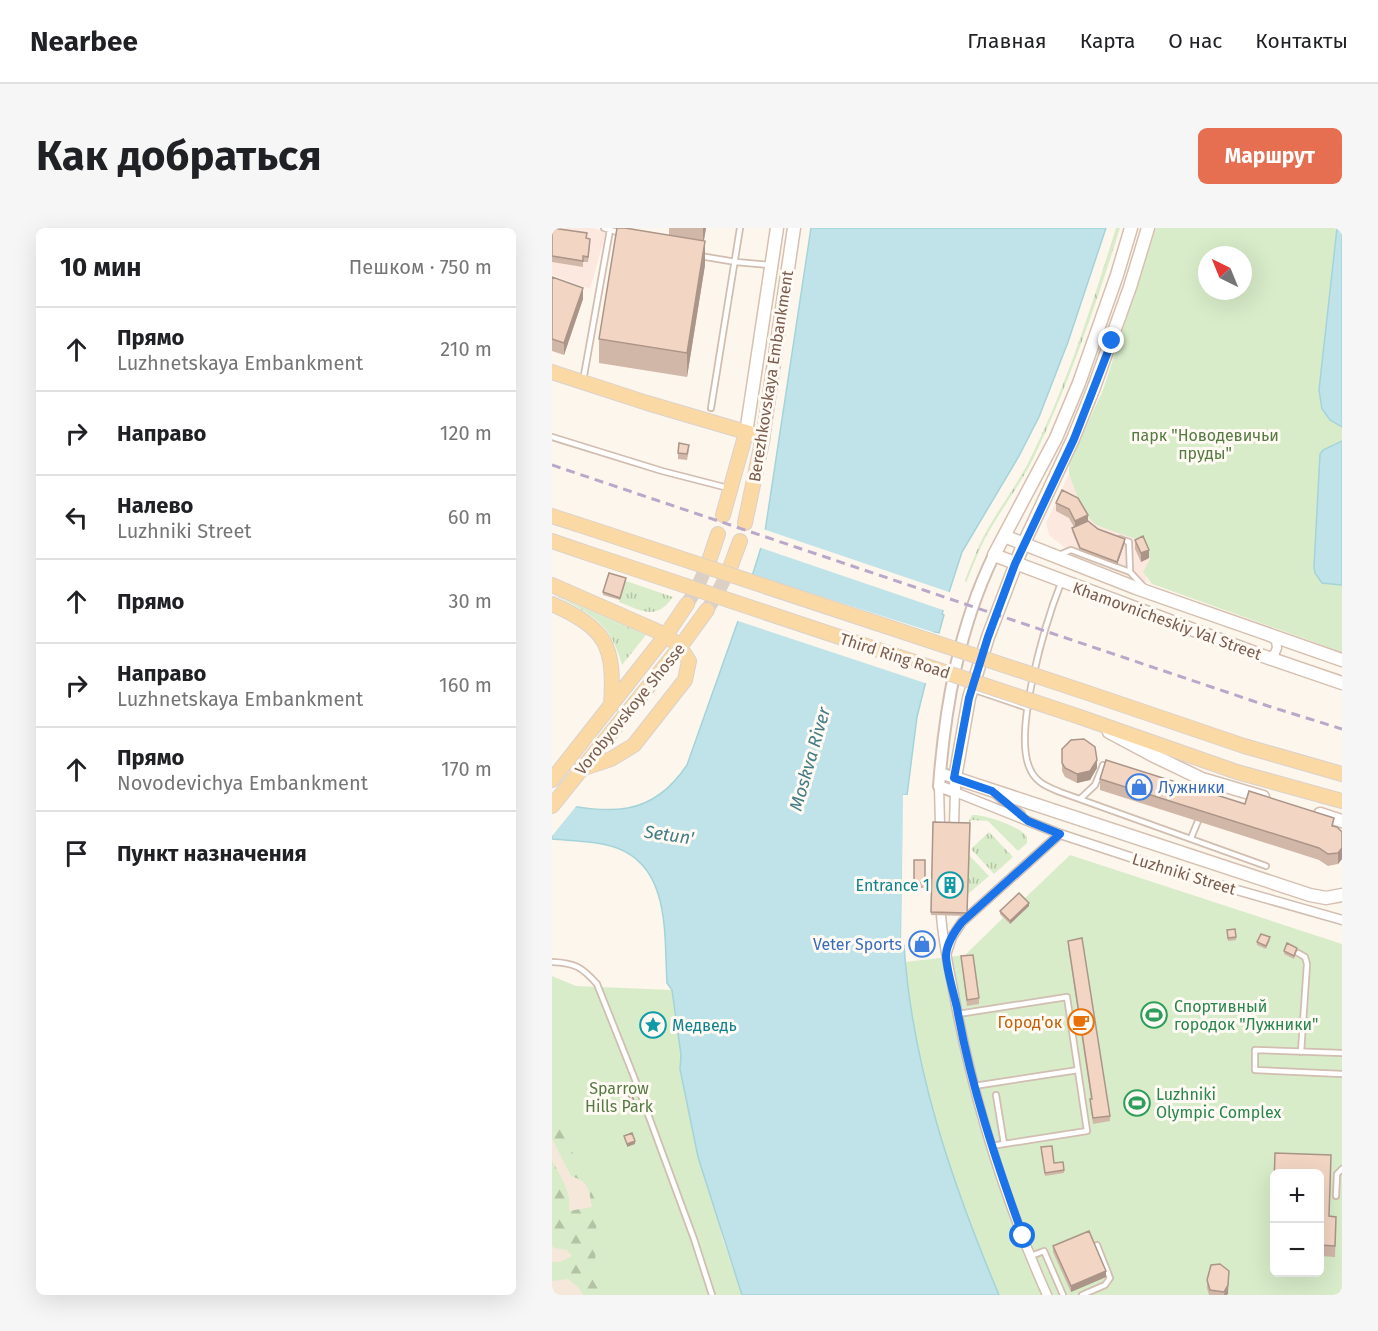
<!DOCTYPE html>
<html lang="ru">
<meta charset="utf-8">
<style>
body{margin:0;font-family:"Fira Sans",sans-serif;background:#f6f6f6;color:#202124}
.controls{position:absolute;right:18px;bottom:18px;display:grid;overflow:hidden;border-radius:9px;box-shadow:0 6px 24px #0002}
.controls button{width:54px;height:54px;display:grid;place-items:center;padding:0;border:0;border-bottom:2px solid #e0e0e0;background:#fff;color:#202124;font:30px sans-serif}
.compass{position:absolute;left:646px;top:18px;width:54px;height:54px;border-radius:50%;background:#fff;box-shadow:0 6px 24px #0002;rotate:317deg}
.stop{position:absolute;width:18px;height:18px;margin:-14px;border:4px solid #1a73e8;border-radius:50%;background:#fff}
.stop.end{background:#1a73e8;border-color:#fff;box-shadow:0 2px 6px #0008}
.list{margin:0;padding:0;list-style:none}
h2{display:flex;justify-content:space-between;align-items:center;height:78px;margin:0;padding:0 24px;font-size:26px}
h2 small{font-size:20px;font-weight:400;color:#757577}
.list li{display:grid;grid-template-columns:39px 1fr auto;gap:18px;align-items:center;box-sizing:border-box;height:84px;padding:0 24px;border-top:2px solid #e0e0e0}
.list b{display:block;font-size:22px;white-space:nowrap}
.list p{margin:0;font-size:20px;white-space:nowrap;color:#757577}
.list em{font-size:20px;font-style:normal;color:#757577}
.icon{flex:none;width:33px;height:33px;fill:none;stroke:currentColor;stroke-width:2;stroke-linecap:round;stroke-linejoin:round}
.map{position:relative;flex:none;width:790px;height:1067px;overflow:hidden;border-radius:9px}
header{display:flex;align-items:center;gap:36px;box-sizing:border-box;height:84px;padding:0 30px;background:#fff;border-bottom:2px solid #e0e0e0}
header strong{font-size:28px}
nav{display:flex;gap:33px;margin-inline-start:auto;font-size:21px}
.intro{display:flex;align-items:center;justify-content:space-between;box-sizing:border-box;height:144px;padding:0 36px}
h1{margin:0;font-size:42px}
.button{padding:15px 27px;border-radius:9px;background:#e76f51;color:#fff;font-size:21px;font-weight:700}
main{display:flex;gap:36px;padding:0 36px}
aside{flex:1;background:#fff;border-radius:9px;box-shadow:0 6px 24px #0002}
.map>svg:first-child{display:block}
.residential{fill:#f5e8da}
.commercial{fill:#fde8e0}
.grass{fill:url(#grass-tufts)}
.forest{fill:url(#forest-firs)}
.park{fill:#d8ecc9;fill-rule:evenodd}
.water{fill:#bfe3e8;stroke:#a5d3da;stroke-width:1.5}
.pier{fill:#fdf6ec}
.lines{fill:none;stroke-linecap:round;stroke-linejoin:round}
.primary-tunnel{stroke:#dcd0c4;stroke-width:14;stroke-dasharray:14 7;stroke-linecap:butt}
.service-casing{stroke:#d1beb0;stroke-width:8}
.minor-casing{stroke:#d1beb0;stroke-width:11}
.tertiary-casing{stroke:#d1beb0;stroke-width:14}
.secondary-casing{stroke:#d6c0b0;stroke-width:15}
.primary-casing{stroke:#dad1cd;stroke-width:16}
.service{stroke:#fff;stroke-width:4.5}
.minor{stroke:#fff;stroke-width:8}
.tertiary{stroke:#fff;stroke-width:10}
.secondary{stroke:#fff;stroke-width:12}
.primary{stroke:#fbd9a5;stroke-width:14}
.rail{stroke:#b9a8c9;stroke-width:3;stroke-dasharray:9 6;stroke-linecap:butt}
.primary-bridge-casing{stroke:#dad1cd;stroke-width:16;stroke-linecap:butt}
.primary-bridge{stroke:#fbd9a5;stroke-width:14}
.wall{fill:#d1b7a8}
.shaded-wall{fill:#aa9588}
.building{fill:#f3d5c3;stroke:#aa9588;stroke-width:1.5}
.route{stroke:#1a73e8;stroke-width:8}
.labels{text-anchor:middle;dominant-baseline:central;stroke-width:6;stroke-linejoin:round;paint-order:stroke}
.street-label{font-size:16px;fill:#7a5c4d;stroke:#fffaf3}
.park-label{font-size:16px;fill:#537a41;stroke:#fffaf3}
.shop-label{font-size:16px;fill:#366cbe;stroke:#fffaf3;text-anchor:start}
.culture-label{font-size:16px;fill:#0d838f;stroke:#fffaf3;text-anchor:end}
.leisure-label{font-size:16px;fill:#27864d;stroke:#fffaf3;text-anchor:start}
.food-label{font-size:16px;fill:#c56008;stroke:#fffaf3;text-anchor:end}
.water-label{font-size:18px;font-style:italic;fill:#437c86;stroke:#fffaf3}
</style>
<header>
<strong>Nearbee</strong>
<nav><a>Главная</a><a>Карта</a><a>О нас</a><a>Контакты</a></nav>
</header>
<div class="intro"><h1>Как добраться</h1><a class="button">Маршрут</a></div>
<main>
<aside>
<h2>10 мин<small>Пешком · 750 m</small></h2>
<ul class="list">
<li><svg class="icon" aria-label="ahead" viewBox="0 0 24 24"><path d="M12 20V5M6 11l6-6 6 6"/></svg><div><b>Прямо</b><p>Luzhnetskaya Embankment</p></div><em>210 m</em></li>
<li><svg class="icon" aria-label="right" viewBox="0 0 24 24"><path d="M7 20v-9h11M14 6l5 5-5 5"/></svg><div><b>Направо</b></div><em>120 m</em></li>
<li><svg class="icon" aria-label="left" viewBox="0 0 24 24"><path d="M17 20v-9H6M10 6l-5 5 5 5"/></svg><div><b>Налево</b><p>Luzhniki Street</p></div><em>60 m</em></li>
<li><svg class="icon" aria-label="ahead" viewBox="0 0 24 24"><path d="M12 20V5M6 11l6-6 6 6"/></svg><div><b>Прямо</b></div><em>30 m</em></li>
<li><svg class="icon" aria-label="right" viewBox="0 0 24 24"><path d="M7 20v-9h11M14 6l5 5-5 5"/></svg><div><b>Направо</b><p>Luzhnetskaya Embankment</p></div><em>160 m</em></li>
<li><svg class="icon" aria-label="ahead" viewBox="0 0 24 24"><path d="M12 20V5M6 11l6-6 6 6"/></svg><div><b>Прямо</b><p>Novodevichya Embankment</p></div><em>170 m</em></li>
<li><svg class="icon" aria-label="arrive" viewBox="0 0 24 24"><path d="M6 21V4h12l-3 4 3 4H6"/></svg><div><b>Пункт назначения</b></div></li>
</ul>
</aside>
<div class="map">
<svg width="790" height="1067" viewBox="0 0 790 1067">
<defs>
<pattern id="grass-tufts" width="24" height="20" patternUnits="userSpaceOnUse" patternTransform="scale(1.5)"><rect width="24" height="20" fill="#d8ecc9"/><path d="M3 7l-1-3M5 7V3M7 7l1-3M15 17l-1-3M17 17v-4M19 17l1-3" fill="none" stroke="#b4c2a5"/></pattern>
<pattern id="forest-firs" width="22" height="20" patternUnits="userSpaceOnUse" patternTransform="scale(1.5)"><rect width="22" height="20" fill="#d8ecc9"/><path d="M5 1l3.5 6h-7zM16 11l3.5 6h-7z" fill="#b4c2a5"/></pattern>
</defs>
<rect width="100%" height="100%" fill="#fdf6ec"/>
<path class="residential" d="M0 882 45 976 54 1067H0Z"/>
<path class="commercial" d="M0 0H41L54 4 38 61 0 47Z
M517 246 531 284 591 313 598 331 594 351 600 356 521 326 497 307 494 295Z"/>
<path class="grass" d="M564 0H568C543 79 517 156 481 231 468 257 450 280 436 305 427 321 421 338 414 355L413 352C420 335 426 318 435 302 448 279 464 258 476 235 514 160 539 80 564 0Z
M74 353 121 369C104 393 90 383 67 374Z
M0 366 94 407 70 437C58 393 39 386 0 366Z
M420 587C432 586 470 599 475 609V615L466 623 436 593 420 592 416 595Z
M437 604 461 629 442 646 419 621Z
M415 625 437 648 416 666Z"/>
<path class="forest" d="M0 775 144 1067H31L27 1060 16 1051 0 1053V1034H8L20 1028 15 1022 2 1020 0 1017V932C8 949 20 963 17 983L40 979C37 961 37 954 19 948L0 911Z"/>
<path class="park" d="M604 0H785L767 162 778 192 790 199V213L780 217 762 339 763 345 770 355 790 357V424L600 356 591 344 598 331 591 314 544 297 531 284 517 246V235L551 162ZM655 27H691V63H655Z
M518 627 790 716V1067H447C417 995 389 922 371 847 362 810 358 771 353 734L413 727 451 690 448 686 467 668 471 672ZM722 946H768V1044H722Z
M0 748 24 758 120 762 129 827 128 841 171 1012 190 1067H54L43 1040 45 976 0 882Z"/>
<path class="water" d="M259 0H554L516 114 487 189 467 228 410 324 390 386 392 387 387 405 382 404 370 447 375 449 365 489 355 567H352L349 717H352C360 839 400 955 447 1067H190L146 929 128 841 129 827 120 762 115 755C112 708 119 640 65 620 45 613 21 613 0 611V575C58 585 99 591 135 537L186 393 212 310Z
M785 0H790V199L778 192 770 181 767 162Z
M790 213V357L770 355 763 345 762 339 768 226 771 222Z"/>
<path class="pier" d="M211 301 400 365 394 383 206 319Z
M198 346 390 407H384L374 446 378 449 376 456 183 392Z
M351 567H358L354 570 352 715 354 716 352 717H349Z
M0 572 26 576 0 608Z"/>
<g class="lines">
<path class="primary-tunnel" d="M135 376 145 360 157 333
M155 382 164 368 178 340"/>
<g class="service-casing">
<path id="service" d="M52 0 68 5
M148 28 184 34 217 37
M31 153 58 2
M159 180 188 0
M0 209 110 243 176 260
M568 311 577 314 578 344
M507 327 519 322 578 344 592 359
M509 355C494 393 459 507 479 543 485 555 496 559 508 564L714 638
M420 461 476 480
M528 571 543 557 551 537 556 538
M639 610 646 593
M746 725 753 729 755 736 749 824
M0 734C23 735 30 739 45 756L86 859 142 1011 160 1067
M406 786 515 769 535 903 452 916
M790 825 703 822V842L790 846
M422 858 526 842
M439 918 452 916 444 867
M784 968 785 946 790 941
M479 1028 492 1023 511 1067
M530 1067 553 1057 558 1050 545 1017"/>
</g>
<g class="minor-casing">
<path id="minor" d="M714 429 722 427 725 420 724 413 719 409
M387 558 388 597
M445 567 469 587
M402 597 403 564 508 606 636 648 790 692
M389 687C391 716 398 744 403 772 422 873 453 973 495 1067
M395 724 400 709 410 694 508 606"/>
</g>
<g class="tertiary-casing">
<path id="tertiary" d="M388 545 403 550V564L387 558C393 478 407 399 442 327"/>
</g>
<g class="secondary-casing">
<path id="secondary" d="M579 0 565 47 527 155 504 210 442 327 711 428 790 455
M596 0 578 59 541 162 521 211 471 317 436 409 417 470 403 550 758 667 774 670 790 667
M194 205 225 0
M211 209 242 0
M452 308 584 360 790 432
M557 504 600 527 650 551 711 569
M768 586 790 593"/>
</g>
<g class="primary-casing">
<path id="primary" d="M0 144 95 175 211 209 193 295
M171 287 194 205
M0 288 40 301
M0 313 32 324
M157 333 166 306
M178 340 188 313
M0 357 114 407 128 419 137 433 133 452 82 517 59 531 29 541
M0 376C55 401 63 417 59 478
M536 465 692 518 790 546
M528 489 685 544 790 573
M0 552 114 407 135 376
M0 578 128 419 155 382"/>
</g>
<use href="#service" class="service"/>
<use href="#minor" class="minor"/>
<use href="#tertiary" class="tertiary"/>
<use href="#secondary" class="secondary"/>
<use href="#primary" class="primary"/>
<path class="rail" d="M0 237 716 478 790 501"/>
<g class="primary-bridge-casing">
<path id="primary-bridge" d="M40 301 536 465
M32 324 528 489"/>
</g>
<use href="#primary-bridge" class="primary-bridge"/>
</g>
<path class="wall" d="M0 0 35 10 38 17 36 34H31V39L0 34Z
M117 0H154L152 12 153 37 135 149 47 135V111L117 7Z
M0 49 31 71 12 127 0 123Z
M137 222 135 232 126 231V225Z
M510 262 536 293 546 301 573 314 565 337 528 323 520 303V300L522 299 517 290 504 283V275Z
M583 312 597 330 589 334 583 321Z
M74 353 68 372 51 367V364Z
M510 521 545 540 538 552 525 555 513 549 510 543Z
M548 551 693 576 782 598 790 604V631L786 636 776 638 767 632 548 562Z
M381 594 418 595 415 688 379 687Z
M362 632H373V660H362Z
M477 678 458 696 448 686V683Z
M675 705 684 709V712L676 713Z
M375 708 371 725 365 724V721Z
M718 712 714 721 705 717V714Z
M516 713 558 888V893L541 896 538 877V871H539L516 718Z
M732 723H745L742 731 732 726Z
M409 728 427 770V776L415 778Z
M489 922 502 935 512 942V945L493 948Z
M723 925 779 927 777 988 784 989 783 1029 768 1028V945H723V1027H720Z
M501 1018 554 1049 519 1064 501 1024Z
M677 1051 675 1067H657L655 1060V1052Z"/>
<path class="shaded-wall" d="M151 0H154L151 18Z
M153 13V37L135 149V125Z
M31 60V71L12 127V115Z
M536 287V296L523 302V293Z
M573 311V314L565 337V334Z
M597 322V330L589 334V325Z
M545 532V540L538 552 525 555V546Z
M790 620V631L786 636V625Z
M477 675V678L458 696V693Z
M83 913V916L75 919V916Z
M554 1043V1049L519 1064V1058Z
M677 1043 676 1066 675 1067H672Z"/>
<path class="building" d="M0 0 35 5 34 10 38 11 36 29 31 28V33L0 28Z
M65 0H73L153 13 135 125 47 111Z
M0 49 31 60 12 115 0 111Z
M127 215 137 217 135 226 126 225Z
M510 262 526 270 536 287 523 293 517 281 504 275Z
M536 293 546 301 573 311 565 334 528 320 520 300Z
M591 308 597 322 589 325 583 312Z
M57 345 74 350 68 370 51 364Z
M532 511 543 519 545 532 538 543 525 546 513 540 510 535V521L519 512Z
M554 532 693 576 697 563 782 590 780 598 785 599 790 604V620L786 625 776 626 767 620 548 551Z
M381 594 418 595 415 685 379 684Z
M362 632H373V655L362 654Z
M467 665 477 675 458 693 448 683Z
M683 701 684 709 676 710 675 702Z
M369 704 375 706 371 722 365 721Z
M709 706 718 709 714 718 705 714Z
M530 710 558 888 541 890 538 871H540L516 713Z
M735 715 745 720 742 728 732 723Z
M421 727 427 770 415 772 409 728Z
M77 859 82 873 79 874 74 860Z
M80 905 83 913 75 916 72 908Z
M500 918 502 935 511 934 512 942 493 945 489 919Z
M723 925 779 927 777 988 784 989 783 1018 768 1017V945H723V1015H720Z
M537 1003 554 1043 519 1058 501 1018Z
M668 1036 677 1043 676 1057 672 1064 658 1062 655 1052 659 1037Z"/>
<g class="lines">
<path class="route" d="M471 1008C444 933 419 859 405 780 402 766 394 740 394 727 395 714 403 703 410 694L508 606 476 593 440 563 402 550 417 470 436 409 463 336 522 211 560 113"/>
</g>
<defs>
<g id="shop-ring" transform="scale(1.35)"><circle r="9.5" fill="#fffaf3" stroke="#3f7fe0" stroke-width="1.5"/><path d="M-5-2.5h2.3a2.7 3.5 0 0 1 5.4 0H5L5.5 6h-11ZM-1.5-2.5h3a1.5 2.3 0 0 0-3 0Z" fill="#3f7fe0"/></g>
<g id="building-ring" transform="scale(1.35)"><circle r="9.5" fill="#fffaf3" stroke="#0f9aa8" stroke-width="1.5"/><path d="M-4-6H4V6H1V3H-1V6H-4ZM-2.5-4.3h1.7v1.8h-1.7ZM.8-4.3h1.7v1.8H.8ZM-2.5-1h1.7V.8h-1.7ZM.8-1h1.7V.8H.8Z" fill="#0f9aa8"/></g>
<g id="stadium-ring" transform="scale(1.35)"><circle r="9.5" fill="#fffaf3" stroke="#2e9e5b" stroke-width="1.5"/><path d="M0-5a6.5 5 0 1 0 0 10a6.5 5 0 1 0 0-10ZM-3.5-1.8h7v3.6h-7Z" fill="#2e9e5b"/></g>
<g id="cafe-ring" transform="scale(1.35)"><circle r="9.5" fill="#fffaf3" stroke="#e8710a" stroke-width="1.5"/><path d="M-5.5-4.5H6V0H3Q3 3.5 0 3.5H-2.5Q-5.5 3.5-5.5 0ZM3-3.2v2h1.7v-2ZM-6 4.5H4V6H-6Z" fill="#e8710a"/></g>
<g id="sight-ring" transform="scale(1.35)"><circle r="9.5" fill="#fffaf3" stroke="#0f9aa8" stroke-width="1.5"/><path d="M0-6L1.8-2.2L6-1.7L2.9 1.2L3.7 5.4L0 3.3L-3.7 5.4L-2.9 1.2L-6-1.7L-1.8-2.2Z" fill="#0f9aa8"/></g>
</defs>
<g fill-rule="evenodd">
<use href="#shop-ring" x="587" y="559"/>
<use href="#building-ring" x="398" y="657"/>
<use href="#shop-ring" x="370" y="716"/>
<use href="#stadium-ring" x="602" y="787"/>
<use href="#cafe-ring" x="529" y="794"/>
<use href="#sight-ring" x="101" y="797"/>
<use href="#stadium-ring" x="585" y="875"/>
</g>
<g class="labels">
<g class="street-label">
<text transform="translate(219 148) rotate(-81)">Berezhkovskaya Embankment</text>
<text transform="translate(615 393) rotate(20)">Khamovnicheskiy Val Street</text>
<text transform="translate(343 428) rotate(18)">Third Ring Road</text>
<text transform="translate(78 481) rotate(-51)">Vorobyovskoye Shosse</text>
<text transform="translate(632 646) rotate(17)">Luzhniki Street</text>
</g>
<g class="park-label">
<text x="653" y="207">парк "Новодевичьи<tspan x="653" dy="18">пруды"</tspan></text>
<text x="67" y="860">Sparrow<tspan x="67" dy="18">Hills Park</tspan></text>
</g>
<g class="shop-label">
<text x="606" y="559">Лужники</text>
<text x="350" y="716" text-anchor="end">Veter Sports</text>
</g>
<g class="culture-label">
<text x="378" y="657">Entrance 1</text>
<text x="120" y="797" text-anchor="start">Медведь</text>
</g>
<g class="leisure-label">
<text x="622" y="778">Спортивный<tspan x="622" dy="18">городок "Лужники"</tspan></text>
<text x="604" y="866">Luzhniki<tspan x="604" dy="18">Olympic Complex</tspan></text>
</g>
<g class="food-label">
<text x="510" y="794">Город'ок</text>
</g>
<g class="water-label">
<text transform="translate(258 531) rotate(-74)">Moskva River</text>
<text transform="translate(117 607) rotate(8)">Setun'</text>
</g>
</g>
</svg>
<div class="controls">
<button>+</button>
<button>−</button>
</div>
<svg class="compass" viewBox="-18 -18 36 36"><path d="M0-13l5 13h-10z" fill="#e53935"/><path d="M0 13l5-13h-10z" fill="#757577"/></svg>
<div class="stop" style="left:471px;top:1008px"></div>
<div class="stop end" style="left:560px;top:113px"></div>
</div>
</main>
